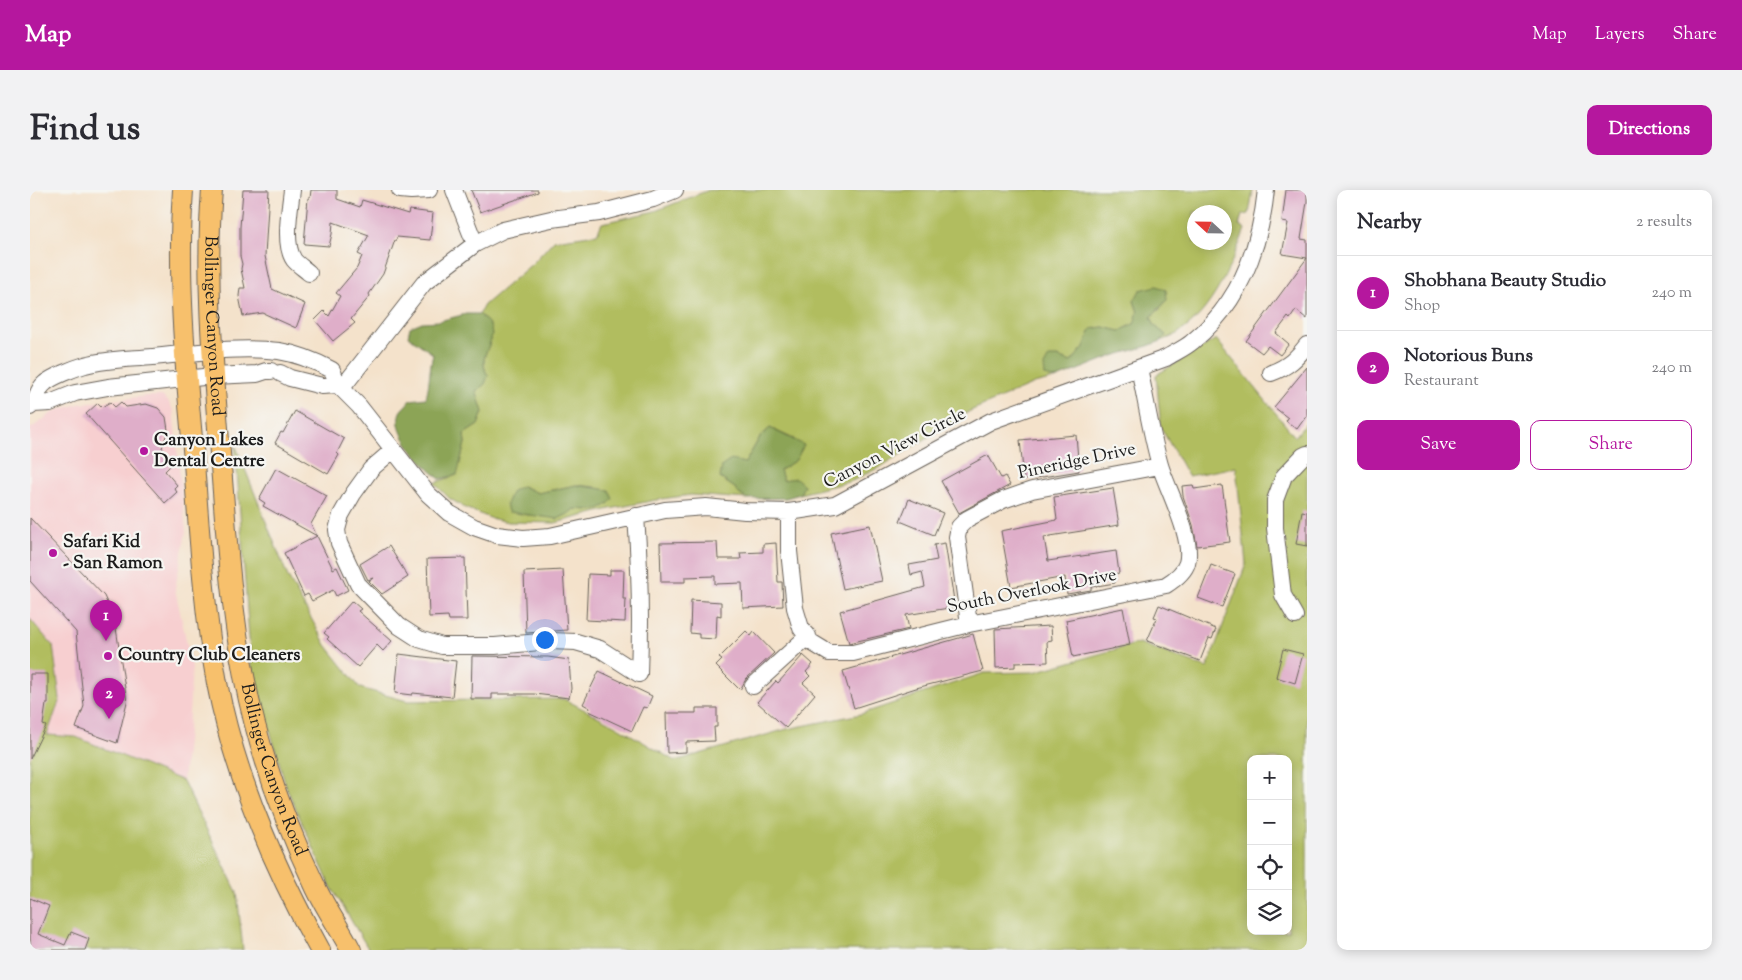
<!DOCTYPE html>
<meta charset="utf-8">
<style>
body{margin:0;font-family:"Sorts Mill Goudy",serif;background:#f2f2f3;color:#2b2b33}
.controls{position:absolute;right:15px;bottom:15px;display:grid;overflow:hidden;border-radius:10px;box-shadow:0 2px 12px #0003}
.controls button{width:45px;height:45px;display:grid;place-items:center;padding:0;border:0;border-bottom:1px solid #e1e1e2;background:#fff;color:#2b2b33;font:25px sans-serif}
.compass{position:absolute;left:1157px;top:15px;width:45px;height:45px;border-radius:50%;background:#fff;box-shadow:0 2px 12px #0003;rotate:292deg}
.you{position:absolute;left:514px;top:449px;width:18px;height:18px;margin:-12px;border:4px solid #fff;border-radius:50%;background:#1a73e8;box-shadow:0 0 0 8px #1a73e833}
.badge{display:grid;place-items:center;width:32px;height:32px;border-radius:50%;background:#b5179e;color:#fff;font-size:16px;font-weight:700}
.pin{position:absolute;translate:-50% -41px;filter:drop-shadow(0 1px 2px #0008)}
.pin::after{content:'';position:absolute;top:26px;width:18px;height:15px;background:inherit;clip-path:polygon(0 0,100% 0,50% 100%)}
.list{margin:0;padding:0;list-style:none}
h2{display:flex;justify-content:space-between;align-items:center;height:65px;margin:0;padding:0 20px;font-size:21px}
h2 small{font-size:16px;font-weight:400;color:#7c7c81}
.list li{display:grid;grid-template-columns:32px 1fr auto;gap:15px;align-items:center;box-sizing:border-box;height:75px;padding:0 20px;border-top:1px solid #e1e1e2}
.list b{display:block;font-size:19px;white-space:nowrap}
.list p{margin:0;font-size:16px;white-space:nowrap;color:#7c7c81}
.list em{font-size:16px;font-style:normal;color:#7c7c81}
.actions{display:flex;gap:10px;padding:15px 20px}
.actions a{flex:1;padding:11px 0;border:1px solid #b5179e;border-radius:10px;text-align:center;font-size:18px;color:#b5179e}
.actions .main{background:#b5179e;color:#fff}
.icon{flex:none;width:28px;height:28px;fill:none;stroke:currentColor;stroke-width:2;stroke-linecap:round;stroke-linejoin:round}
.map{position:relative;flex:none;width:1277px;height:760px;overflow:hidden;border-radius:10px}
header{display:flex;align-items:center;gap:30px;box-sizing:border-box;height:70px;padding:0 25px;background:#b5179e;color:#fff}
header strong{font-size:24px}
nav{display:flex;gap:28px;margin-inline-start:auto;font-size:18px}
.intro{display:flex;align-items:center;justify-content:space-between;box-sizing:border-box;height:120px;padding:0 30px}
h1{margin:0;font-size:35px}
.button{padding:12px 22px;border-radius:10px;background:#b5179e;color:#fff;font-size:18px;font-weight:700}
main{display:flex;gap:30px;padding:0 30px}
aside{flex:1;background:#fff;border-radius:10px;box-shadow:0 2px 12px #0003}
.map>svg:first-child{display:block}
.built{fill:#f7cfd0}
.green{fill:#b1bd5f;stroke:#666c3e;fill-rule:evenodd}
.forest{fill:#8ca456;stroke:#546039}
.building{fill:#dfaec9}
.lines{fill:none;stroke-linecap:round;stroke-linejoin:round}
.minor-casing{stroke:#686159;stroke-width:18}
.major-casing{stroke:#686159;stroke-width:22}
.minor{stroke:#fff;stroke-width:16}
.major{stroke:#f7c06c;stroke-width:20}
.poi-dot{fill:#b5179e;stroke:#f6f6f2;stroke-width:2}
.labels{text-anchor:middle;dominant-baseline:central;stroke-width:4.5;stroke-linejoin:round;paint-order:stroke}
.street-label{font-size:18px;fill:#1c1c1c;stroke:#f6f6f2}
.poi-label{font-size:18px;font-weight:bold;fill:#1c1c1c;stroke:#f6f6f2;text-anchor:start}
</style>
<header>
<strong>Map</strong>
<nav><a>Map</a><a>Layers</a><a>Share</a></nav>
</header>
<div class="intro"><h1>Find us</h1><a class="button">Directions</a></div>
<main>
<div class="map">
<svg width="1277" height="760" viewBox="0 0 1277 760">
<rect width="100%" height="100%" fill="#f6f6f2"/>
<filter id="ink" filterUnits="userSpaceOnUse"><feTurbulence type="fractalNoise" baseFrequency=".02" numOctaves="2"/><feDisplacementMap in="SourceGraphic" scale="10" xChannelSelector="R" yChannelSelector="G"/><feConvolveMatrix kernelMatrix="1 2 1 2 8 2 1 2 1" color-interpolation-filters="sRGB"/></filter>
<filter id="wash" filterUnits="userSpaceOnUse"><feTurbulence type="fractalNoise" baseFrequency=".0096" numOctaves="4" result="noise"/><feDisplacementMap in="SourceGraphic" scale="20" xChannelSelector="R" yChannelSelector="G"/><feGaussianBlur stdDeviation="1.12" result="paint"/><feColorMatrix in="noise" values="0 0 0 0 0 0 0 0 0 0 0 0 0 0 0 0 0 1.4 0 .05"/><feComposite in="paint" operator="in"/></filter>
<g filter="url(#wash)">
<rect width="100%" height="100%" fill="#f4e2cb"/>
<path class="built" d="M117 206H132L138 211 143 220 156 342 145 399 162 477 158 541 153 591 47 547 17 545 30 509 23 456 0 429V239L25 221 49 214Z"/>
<path class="green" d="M679 0H904L911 1V0H1223L1219 24 1212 25 1209 35 1215 39C1201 75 1183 122 1148 143 1143 147 1136 149 1131 151L1136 145 1125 136 1121 127 1131 118 1104 111 1108 122 1104 134 1090 141 1073 137 1062 139 1054 157 1041 172 1027 167 1015 186 1025 189 1004 194 940 221 852 276 822 291 770 304 774 295 753 290 750 280 766 270 764 249 740 238 730 247 715 273 690 288 705 298 709 304 717 309 661 305 631 309 580 319 525 333 478 332 460 328 435 318 419 308 404 293 427 285 435 253 434 244 448 235 453 222 446 201 458 186C445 163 468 155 460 136 458 132 452 127 449 124L454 115 503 73 524 50 567 44 572 33 625 21ZM1164 22H1194V52H1164ZM546 295 566 297 561 320 544 319C531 330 528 327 513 325 507 325 501 325 495 325L492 296 508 303Z
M1186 149 1265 247 1277 232V760H339L300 695 257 599 221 475 205 254 258 387 296 455 330 498 377 511 534 509 586 536 645 571 757 539 831 524 954 483 1004 482 1109 453 1177 478 1216 374 1206 277 1158 286 1131 238 1126 185ZM1221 569H1258V741H1221Z
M0 429 23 456 30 509 17 545 46 547 153 591 207 702 213 760H0Z"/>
<path class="forest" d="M1127 96 1136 100 1137 110 1121 127 1125 136 1136 145 1131 151 1118 156 1083 166 1025 189 1015 186 1014 176 1019 167H1027L1041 172 1054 157 1061 139 1073 137 1090 141 1104 134 1108 122 1104 111 1110 100Z
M436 124H449C452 127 458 132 460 136 468 155 445 163 458 186L455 194 446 201 453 222 448 235 434 244 435 253 427 285 410 289C395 277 361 243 370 222 372 218 378 214 380 210L396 208C400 193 399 179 403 164L378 146 380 137 392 132 409 131Z
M740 238 774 255 766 270 750 280 753 290 766 288 774 295 770 304 756 308 717 309 709 304 705 298 690 288 692 276 701 270 715 273 730 247Z
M546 295 579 300 583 309C572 322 561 320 544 319L538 324 528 329 478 322 476 314 482 301 492 296 508 303Z"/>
<g id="blocks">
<path class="building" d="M213 0H239L235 66 242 99 275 114 266 138 233 123 213 126 209 106 210 98H215L211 79 212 74 210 66V37Z
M281 0H307V9L330 17 332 10 378 24 379 20 403 23 400 50 367 47 366 50H365L353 84 339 104 340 106 321 129 325 133 303 151 285 130 294 121 299 126 310 106 306 103 327 78 332 66 328 64 339 45 303 32 302 44 299 56 274 54 278 8H280Z
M441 0H508V2L450 22Z
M1256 0H1277V12L1271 49 1277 50V129L1266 120 1260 129 1258 127 1246 143 1259 154 1250 165 1238 156 1232 163 1216 151 1277 68 1252 64 1258 33 1252 32Z
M1277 177V225L1267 239 1256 231 1258 228 1244 217Z
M80 212 85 217 91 212 96 217 116 214 128 218 136 227 138 240 132 258 144 272 135 281 147 295 144 298 147 302 135 313 56 224 68 213 72 217Z
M265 221 314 249 307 263 309 265 298 284 245 253 251 242 253 243Z
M1046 245 1049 281 994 290 990 250Z
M958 265 971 288 975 286 980 295 929 323 911 291Z
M246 278 297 306 281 334 287 346 233 316 235 313 229 309Z
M1163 295 1164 299 1192 295 1200 352 1167 356 1163 335 1153 306 1152 296Z
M1083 298 1089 335 1014 347 1018 371 1086 361 1089 383 1084 384 1085 393 1061 397V400L1037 404 1035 387 981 397 971 341 1027 330 1024 307Z
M879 309 913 323 904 345 870 331Z
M1272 321 1277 322V356L1266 354Z
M0 328 74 406 85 431 97 512 87 553 46 538 54 516 46 442 0 391Z
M840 335 852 391 813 399 801 343Z
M287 346 303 379 307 377 318 400 306 406 303 400 282 411 278 404 274 406 254 363Z
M687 352 688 369H711L710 363 733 362V354L746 353 748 392H752L753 416 713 418 712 393 685 394V386L655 387V392H631L630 353Z
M915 353 925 417 876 425 879 439 819 453 810 421 895 397 892 382 881 385 879 375 907 370 904 355Z
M359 356 378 387 352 404 339 391 343 388 338 390 330 374Z
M435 368 437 430H419L418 426 399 427 397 369Z
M1181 375 1205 384 1192 417 1168 408Z
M533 380 537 440 496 443 494 382Z
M580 380H594L593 409H596L595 432 556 430 558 384 580 385Z
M661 410 691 412V426L687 425 686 449 669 448V444L660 443Z
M322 411 331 419 328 421 362 451 353 461 347 455 328 477 297 449 299 447 294 443Z
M1129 415 1186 439 1182 449 1179 448 1170 471 1117 451 1127 428 1124 427Z
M1093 418 1100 455 1043 467 1036 430Z
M1021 436 1022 450 1017 451 1018 472 985 473V477L966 478 965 439Z
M716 441 721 446 724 442 744 463 716 489 710 500 686 476 692 470 689 468Z
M943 444 953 481 886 498 824 518 813 481Z
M1253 459 1273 464 1265 493 1246 487Z
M369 464 426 471 422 507 383 503 382 505 365 503Z
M773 465 783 474 776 482 780 486 773 493 785 504 756 538 727 512 746 491 748 493Z
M442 466 518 467 539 470 541 499 539 508 504 504H462V509H441Z
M569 481 622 506 617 518 613 517 602 541 559 521 560 518 553 514Z
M0 484H18V514H16L13 535 16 536 0 569Z
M666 518H687V537H684L685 551 656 552V562L637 563 636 523H666Z
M0 708 19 716 8 744 35 755 41 742 59 749 55 760H0Z"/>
</g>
</g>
<g filter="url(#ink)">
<use href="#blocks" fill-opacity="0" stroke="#686159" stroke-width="1"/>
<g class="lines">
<g class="minor-casing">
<path id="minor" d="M262 0C260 18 253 55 264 70 268 75 275 79 279 83
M370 0 381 1 399 0
M424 0 445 54
M250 183 260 188 292 196 308 195
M1241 183C1258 177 1267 168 1277 155
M312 198 394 93 445 54 473 40 521 29 569 23 623 9 645 0
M3 214 20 213 45 203 78 197 183 186 227 184 236 181H241
M0 217C7 211 7 200 14 194 21 187 45 178 55 175 77 169 101 169 123 167 164 163 207 156 249 161 268 164 285 171 302 180L308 195 329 216 398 304 419 323 444 337 467 345 493 348 520 346 635 320 676 317 715 321 759 322 805 315 961 231 1136 168C1144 163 1155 158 1162 152 1209 114 1230 58 1236 0
M363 260 341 279 323 304 311 325 307 340 309 353 328 394 369 436 389 449 412 456H465L521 451 546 452 570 459 609 484C611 431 610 379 606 326
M759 322V361L765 418 771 438 781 452 799 463H823L939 434 1136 395C1144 390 1154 383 1157 373 1164 348 1137 299 1130 275 1121 244 1116 210 1109 178
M1265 426 1253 405 1245 338V310L1254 286 1273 266 1277 264
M939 434 927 347 929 337 937 329 973 310 1002 300 1130 276
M723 496 778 446"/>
</g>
<g class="major-casing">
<g id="major">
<path d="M153 0C147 86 155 173 163 259 169 337 173 416 187 493 205 587 244 677 290 760"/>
<path id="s1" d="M182 0C175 88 183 176 190 263 196 338 200 413 214 486 228 560 254 631 286 698 296 719 310 739 321 760"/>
</g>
</g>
<use href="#minor" class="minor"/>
<use href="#major" class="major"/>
</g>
</g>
<g class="poi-dot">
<circle cx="114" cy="261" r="5"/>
<circle cx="23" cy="363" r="5"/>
<circle cx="78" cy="466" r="5"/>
</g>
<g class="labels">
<g class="street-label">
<text stroke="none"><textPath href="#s1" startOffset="136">Bollinger Canyon Road</textPath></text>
<text transform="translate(865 259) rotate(-27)">Canyon View Circle</text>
<text transform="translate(1047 272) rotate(-12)">Pineridge Drive</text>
<text transform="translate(1002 402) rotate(-11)">South Overlook Drive</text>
<text stroke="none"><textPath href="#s1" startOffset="586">Bollinger Canyon Road</textPath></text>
</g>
<g class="poi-label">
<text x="124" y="251">Canyon Lakes<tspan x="124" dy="21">Dental Centre</tspan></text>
<text x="33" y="353">Safari Kid<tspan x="33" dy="21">- San Ramon</tspan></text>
<text x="88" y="466">Country Club Cleaners</text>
</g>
</g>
</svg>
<div class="controls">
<button>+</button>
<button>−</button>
<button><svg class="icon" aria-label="locate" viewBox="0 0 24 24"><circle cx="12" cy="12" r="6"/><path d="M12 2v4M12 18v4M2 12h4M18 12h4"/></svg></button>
<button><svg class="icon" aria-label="layers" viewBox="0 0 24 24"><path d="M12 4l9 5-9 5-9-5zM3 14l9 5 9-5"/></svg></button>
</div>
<svg class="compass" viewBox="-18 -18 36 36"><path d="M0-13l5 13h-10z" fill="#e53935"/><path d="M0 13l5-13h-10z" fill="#7c7c81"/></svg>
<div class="you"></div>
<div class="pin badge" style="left:76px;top:451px">1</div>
<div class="pin badge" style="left:79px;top:529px">2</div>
</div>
<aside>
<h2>Nearby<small>2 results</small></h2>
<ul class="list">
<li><span class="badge">1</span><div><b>Shobhana Beauty Studio</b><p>Shop</p></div><em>240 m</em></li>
<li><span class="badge">2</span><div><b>Notorious Buns</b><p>Restaurant</p></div><em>240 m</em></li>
</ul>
<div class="actions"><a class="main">Save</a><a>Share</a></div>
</aside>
</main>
